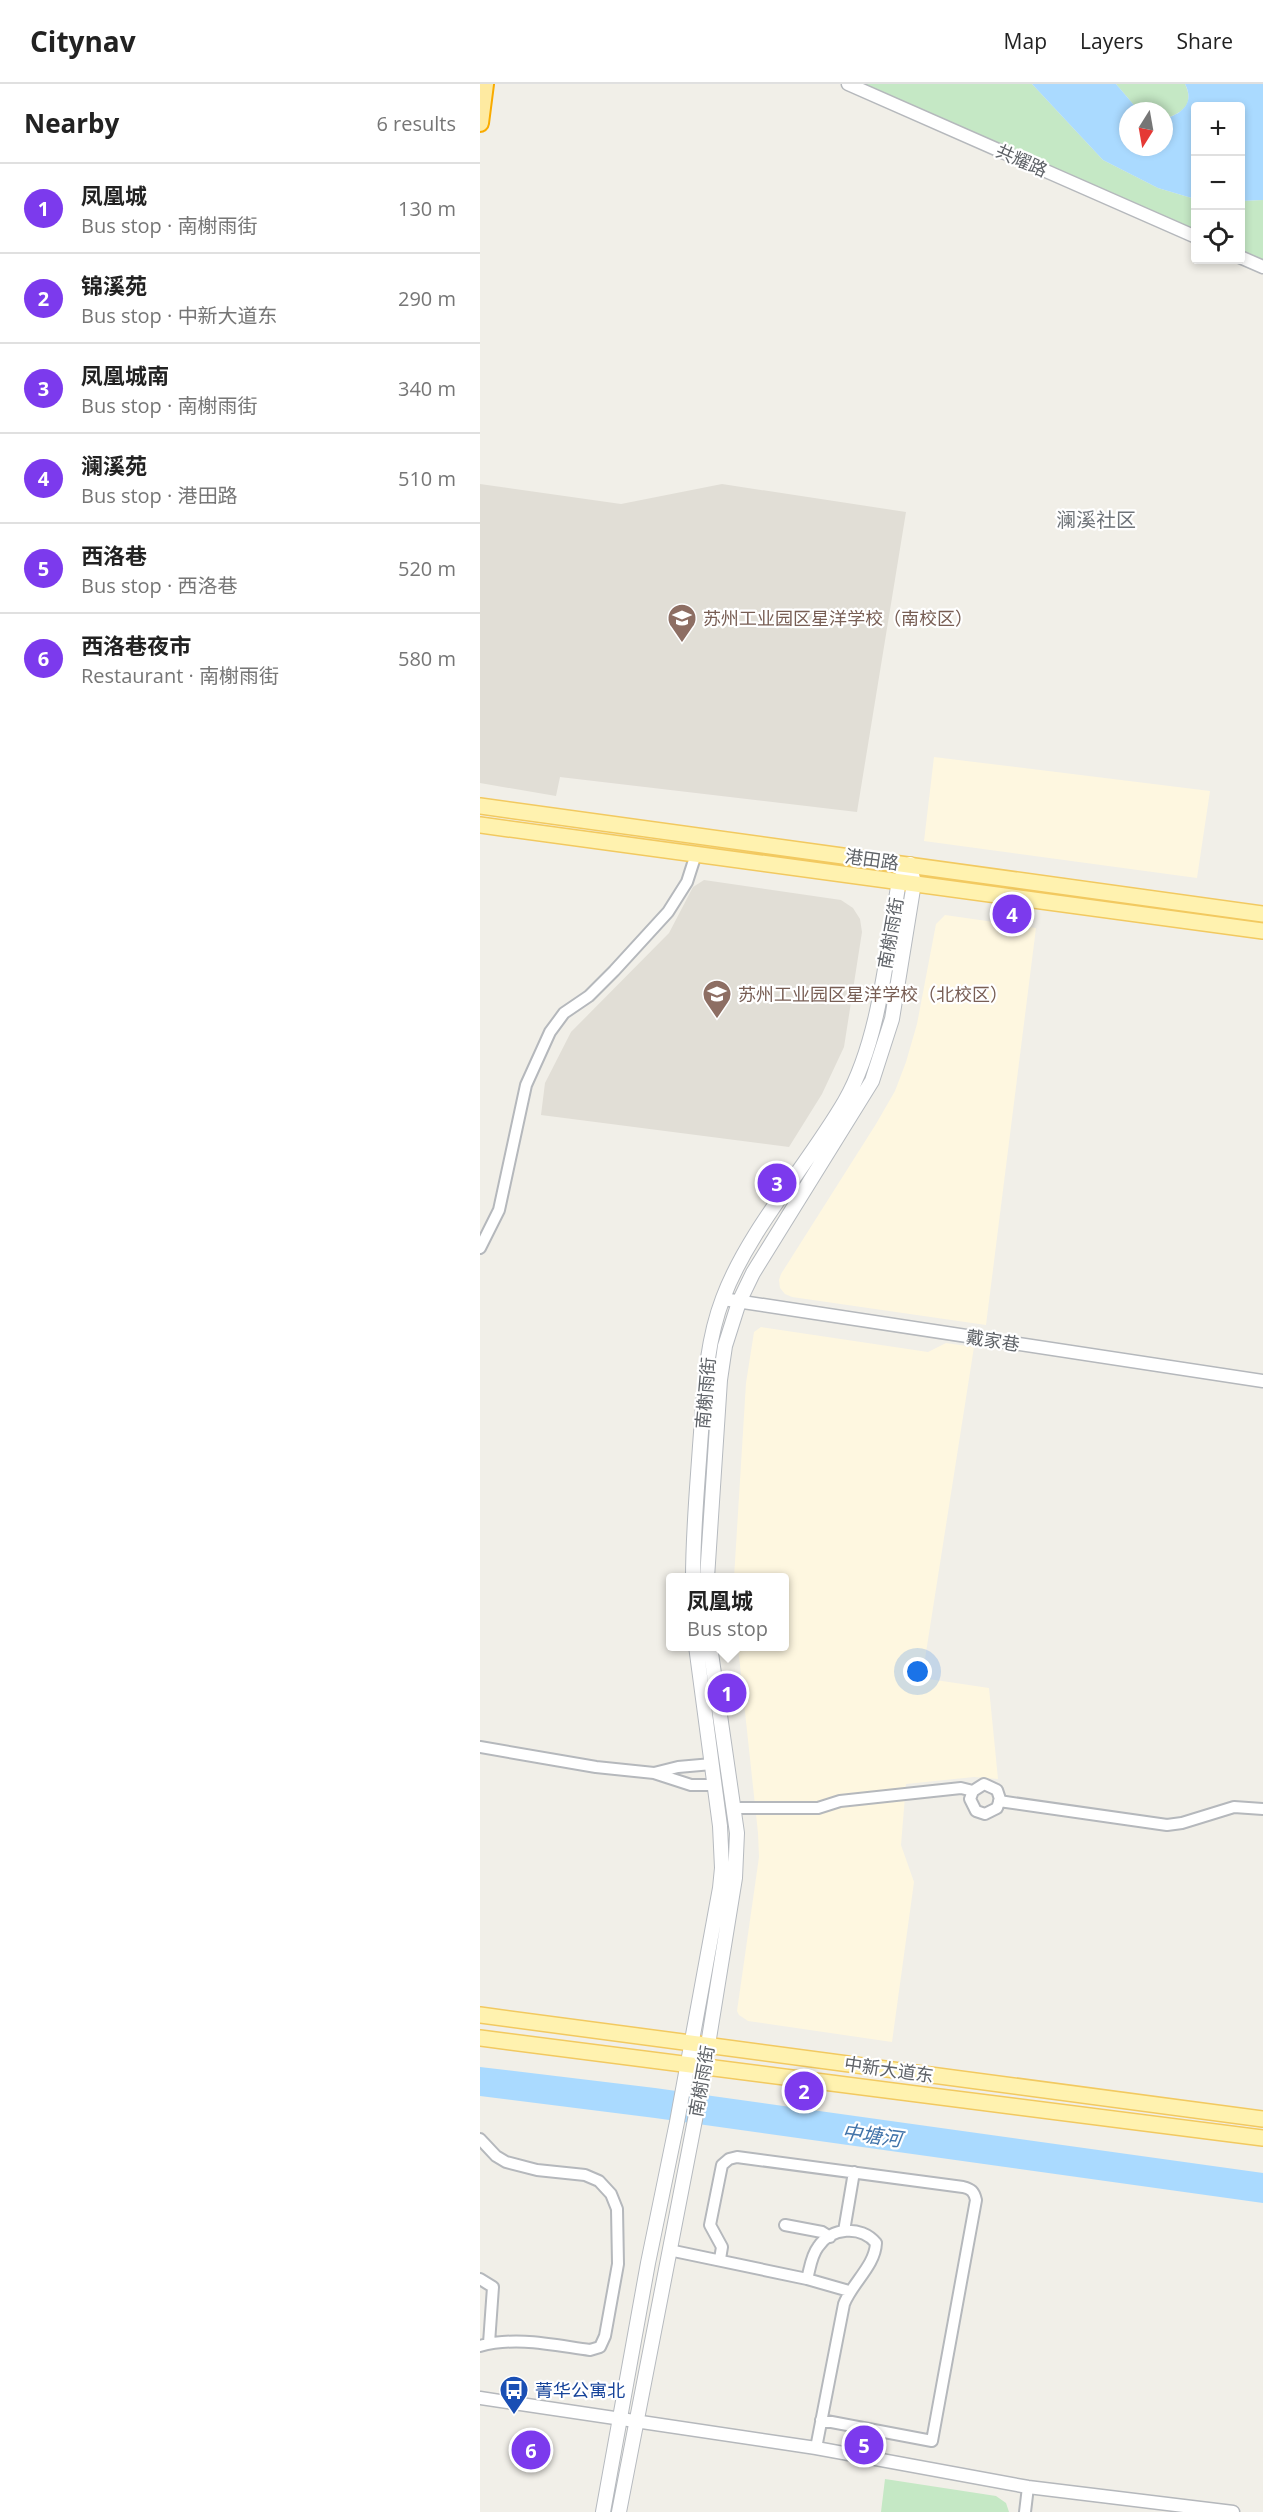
<!DOCTYPE html>
<meta charset="utf-8">
<style>
body{margin:0;font-family:"Open Sans","Noto Sans SC",sans-serif;background:#f6f6f6;color:#222}
.controls{position:absolute;right:18px;top:18px;display:grid;overflow:hidden;border-radius:6px;box-shadow:0 3px 9px #0003}
.controls button{width:54px;height:54px;display:grid;place-items:center;padding:0;border:0;border-bottom:2px solid #e0e0e0;background:#fff;color:#222;font:30px sans-serif}
.compass{position:absolute;left:639px;top:18px;width:54px;height:54px;border-radius:50%;background:#fff;box-shadow:0 3px 9px #0003;rotate:191deg}
.you{position:absolute;left:438px;top:1588px;width:21px;height:21px;margin:-15px;border:4px solid #fff;border-radius:50%;background:#1a73e8;box-shadow:0 0 0 9px #1a73e833}
.badge{display:grid;place-items:center;width:39px;height:39px;border-radius:50%;background:#7c3aed;color:#fff;font-size:20px;font-weight:700}
.pin{position:absolute;translate:-50% -50%;border:3px solid #fff;box-shadow:0 2px 6px #0006}
.popup{position:absolute;left:186px;top:1489px;width:123px;height:78px;box-sizing:border-box;display:grid;place-content:center;border-radius:6px;background:#fff;filter:drop-shadow(0 2px 4px #0005);font-size:20px;white-space:nowrap;color:#767676}
.popup b{font-size:22px;color:#222}
.popup::after{content:'';position:absolute;left:50%;top:100%;margin-left:-12px;border:12px solid transparent;border-top-color:#fff}
.list{margin:0;padding:0;list-style:none}
h2{display:flex;justify-content:space-between;align-items:center;height:78px;margin:0;padding:0 24px;font-size:26px}
h2 small{font-size:20px;font-weight:400;color:#767676}
.list li{display:grid;grid-template-columns:39px 1fr auto;gap:18px;align-items:center;box-sizing:border-box;height:90px;padding:0 24px;border-top:2px solid #e0e0e0}
.list b{display:block;font-size:22px;white-space:nowrap}
.list p{margin:0;font-size:20px;white-space:nowrap;color:#767676}
.list em{font-size:20px;font-style:normal;color:#767676}
.icon{flex:none;width:33px;height:33px;fill:none;stroke:currentColor;stroke-width:2;stroke-linecap:round;stroke-linejoin:round}
.map{position:relative;flex:none;width:783px;height:2428px;overflow:hidden}
header{display:flex;align-items:center;gap:36px;box-sizing:border-box;height:84px;padding:0 30px;background:#fff;border-bottom:2px solid #e0e0e0}
header strong{font-size:28px}
nav{display:flex;gap:33px;margin-inline-start:auto;font-size:21px}
main{display:flex}
aside{flex:1;background:#fff}
.map>svg:first-child{display:block}
.commercial{fill:#fef7e0}
.education{fill:#e1ded6}
.green{fill:#c5e8c5}
.water{fill:#aadaff}
.lines{fill:none;stroke-linecap:round;stroke-linejoin:round}
.minor-casing{stroke:#b5b8bc;stroke-width:14}
.tertiary-casing{stroke:#b5b8bc;stroke-width:15}
.secondary-casing{stroke:#b6babf;stroke-width:16}
.primary-casing{stroke:#f2c960;stroke-width:18}
.trunk-casing{stroke:#f9ab00;stroke-width:20}
.minor{stroke:#fff;stroke-width:10}
.tertiary{stroke:#fff;stroke-width:12}
.secondary{stroke:#fff;stroke-width:14}
.primary{stroke:#fff2af;stroke-width:15}
.trunk{stroke:#feeaa1;stroke-width:16}
.labels{text-anchor:middle;dominant-baseline:central;stroke-width:4.5;stroke-linejoin:round;paint-order:stroke}
.street-label{font-size:18px;fill:#5f6368;stroke:#fff}
.education-label{font-size:18px;fill:#785e54;stroke:#fff;text-anchor:start}
.transit-label{font-size:18px;fill:#164399;stroke:#fff;text-anchor:start}
.neighbourhood-label{font-size:20px;fill:#70757a;stroke:#fff}
.water-label{font-size:20px;font-style:italic;fill:#4174aa;stroke:#fff}
</style>
<header>
<strong>Citynav</strong>
<nav><a>Map</a><a>Layers</a><a>Share</a></nav>
</header>
<main>
<aside>
<h2>Nearby<small>6 results</small></h2>
<ul class="list">
<li><span class="badge">1</span><div><b>凤凰城</b><p>Bus stop · 南榭雨街</p></div><em>130 m</em></li>
<li><span class="badge">2</span><div><b>锦溪苑</b><p>Bus stop · 中新大道东</p></div><em>290 m</em></li>
<li><span class="badge">3</span><div><b>凤凰城南</b><p>Bus stop · 南榭雨街</p></div><em>340 m</em></li>
<li><span class="badge">4</span><div><b>澜溪苑</b><p>Bus stop · 港田路</p></div><em>510 m</em></li>
<li><span class="badge">5</span><div><b>西洛巷</b><p>Bus stop · 西洛巷</p></div><em>520 m</em></li>
<li><span class="badge">6</span><div><b>西洛巷夜市</b><p>Restaurant · 南榭雨街</p></div><em>580 m</em></li>
</ul>
</aside>
<div class="map">
<svg width="783" height="2428" viewBox="0 0 783 2428">
<rect width="100%" height="100%" fill="#f1efe8"/>
<path class="commercial" d="M454 673 730 707 717 794 444 757Z
M465 831 556 844 506 1241 312 1213 305 1210 300 1204 299 1196 301 1190 396 1040 415 1007 426 978 437 940 456 840Z
M281 1243 448 1268 466 1259 494 1263 442 1594 509 1604 518 1695 494 1693 426 1700 421 1761 434 1798 412 1958 268 1937 259 1931 257 1927 279 1773 278 1749 258 1563 304 1562V1494H254L266 1299 274 1248Z"/>
<path class="education" d="M0 400 141 420 242 400 426 428 377 728 80 693 76 712 0 699Z
M224 796 361 816 373 824 380 835 382 848 364 963 342 1010 309 1063 61 1031 65 999 91 948 189 849 213 803Z"/>
<path class="green" d="M381 0H552L623 76 678 104 715 115V151Z
M636 0H705C715 21 702 29 684 35V27H659Z
M783 116V182L761 172V117Z
M405 2395 516 2412 526 2419 529 2428H401Z"/>
<path class="water" d="M552 0H636L659 27H648V63H684V35C702 30 715 19 705 0H783V116L761 117 760 22H716L715 115 678 104 623 76Z
M0 1983 175 2004 783 2089V2119L175 2034 0 2012Z"/>
<g class="lines">
<g class="minor-casing">
<path id="minor" d="M0 1164 19 1126 46 1001 70 948 84 929 109 912 134 887 188 828 207 798 216 770
M0 1663 116 1683 174 1689 211 1701H235
M174 1689 198 1683 232 1680
M519 1717 687 1741 702 1739 754 1723 783 1725
M253 1724H338L360 1717 481 1704 493 1707 504 1700 517 1706 520 1715 517 1724 505 1730 496 1727 490 1715 493 1707
M0 2055 16 2072 26 2078 57 2086 105 2091 119 2097 131 2110 137 2125 138 2180 125 2252 120 2263 110 2266C73 2261 36 2252 0 2262
M305 2141 342 2148 350 2153
M364 2147 374 2088
M189 2166 327 2195 369 2207
M240 2175 242 2163 230 2141 242 2081 249 2075 257 2073 483 2103C491 2105 494 2107 496 2116L452 2357 341 2336
M0 2195 13 2203 9 2259
M327 2195C330 2185 331 2172 338 2163 351 2143 381 2141 396 2159 395 2182 372 2199 364 2220L336 2364
M545 2428 548 2403"/>
</g>
<g class="tertiary-casing">
<path id="tertiary" d="M368 0 716 153
M760 173 783 183
M243 1215 783 1297
M0 2314 336 2364 548 2403 753 2428"/>
</g>
<g class="secondary-casing">
<path id="secondary" d="M213 1494C213 1449 217 1406 220 1362 224 1312 225 1261 243 1214 269 1145 328 1081 365 1017 400 956 407 866 419 797L430 780
M227 1494 240 1296 245 1262 259 1218 273 1189 392 997 412 935 434 799 432 791
M123 2428 168 2179 197 2038 240 1804 242 1784 240 1742 216 1562
M139 2428 220 2010 255 1794 257 1749 230 1562"/>
</g>
<g class="primary-casing">
<path id="primary" d="M0 722 783 830
M0 741 783 847
M0 1931 783 2035
M0 1954C261 1989 522 2020 783 2054"/>
</g>
<g class="trunk-casing">
<path id="trunk" d="M0 39 5 0"/>
</g>
<use href="#minor" class="minor"/>
<use href="#tertiary" class="tertiary"/>
<use href="#secondary" class="secondary"/>
<use href="#primary" class="primary"/>
<use href="#trunk" class="trunk"/>
</g>
<defs>
<g id="school-pin" transform="scale(1.5)"><path d="M0 17L-7.5 6A9.5 9.5 0 1 1 7.5 6Z" fill="#8d6e63" stroke="#fff"/><path d="M0-5L7-2L0 1L-7-2ZM-4 1L0 2.5L4 1V4Q0 6-4 4Z" fill="#fff"/></g>
<g id="bus-pin" transform="scale(1.5)"><path d="M0 17L-7.5 6A9.5 9.5 0 1 1 7.5 6Z" fill="#1a4fb4" stroke="#fff"/><path d="M-5-6H5V4H4V6H2V4H-2V6H-4V4H-5ZM-3.5-4V0h7V-4ZM-3.5 1.2v1.5H-2V1.2ZM2 1.2v1.5H3.5V1.2Z" fill="#fff"/></g>
</defs>
<g fill-rule="evenodd">
<use href="#school-pin" x="202" y="534"/>
<use href="#school-pin" x="237" y="910"/>
<use href="#bus-pin" x="34" y="2306"/>
</g>
<g class="labels">
<g class="street-label">
<text transform="translate(542 76) rotate(24)">共耀路</text>
<text transform="translate(392 775) rotate(8)">港田路</text>
<text transform="translate(410 849) rotate(-80)">南榭雨街</text>
<text transform="translate(513 1256) rotate(9)">戴家巷</text>
<text transform="translate(225 1309) rotate(-85)">南榭雨街</text>
<text transform="translate(409 1985) rotate(8)">中新大道东</text>
<text transform="translate(221 1997) rotate(-80)">南榭雨街</text>
</g>
<g class="education-label">
<text x="223" y="534">苏州工业园区星洋学校（南校区）</text>
<text x="258" y="910">苏州工业园区星洋学校（北校区）</text>
</g>
<g class="transit-label">
<text x="55" y="2306">菁华公寓北</text>
</g>
<g class="neighbourhood-label">
<text x="616" y="435">澜溪社区</text>
</g>
<g class="water-label">
<text transform="translate(392 2051) rotate(8)">中塘河</text>
</g>
</g>
</svg>
<div class="controls">
<button>+</button>
<button>−</button>
<button><svg class="icon" aria-label="locate" viewBox="0 0 24 24"><circle cx="12" cy="12" r="6"/><path d="M12 2v4M12 18v4M2 12h4M18 12h4"/></svg></button>
</div>
<svg class="compass" viewBox="-18 -18 36 36"><path d="M0-13l5 13h-10z" fill="#e53935"/><path d="M0 13l5-13h-10z" fill="#767676"/></svg>
<div class="you"></div>
<div class="pin badge" style="left:247px;top:1609px">1</div>
<div class="popup"><b>凤凰城</b>Bus stop</div>
<div class="pin badge" style="left:324px;top:2007px">2</div>
<div class="pin badge" style="left:297px;top:1099px">3</div>
<div class="pin badge" style="left:532px;top:830px">4</div>
<div class="pin badge" style="left:384px;top:2361px">5</div>
<div class="pin badge" style="left:51px;top:2366px">6</div>
</div>
</main>
